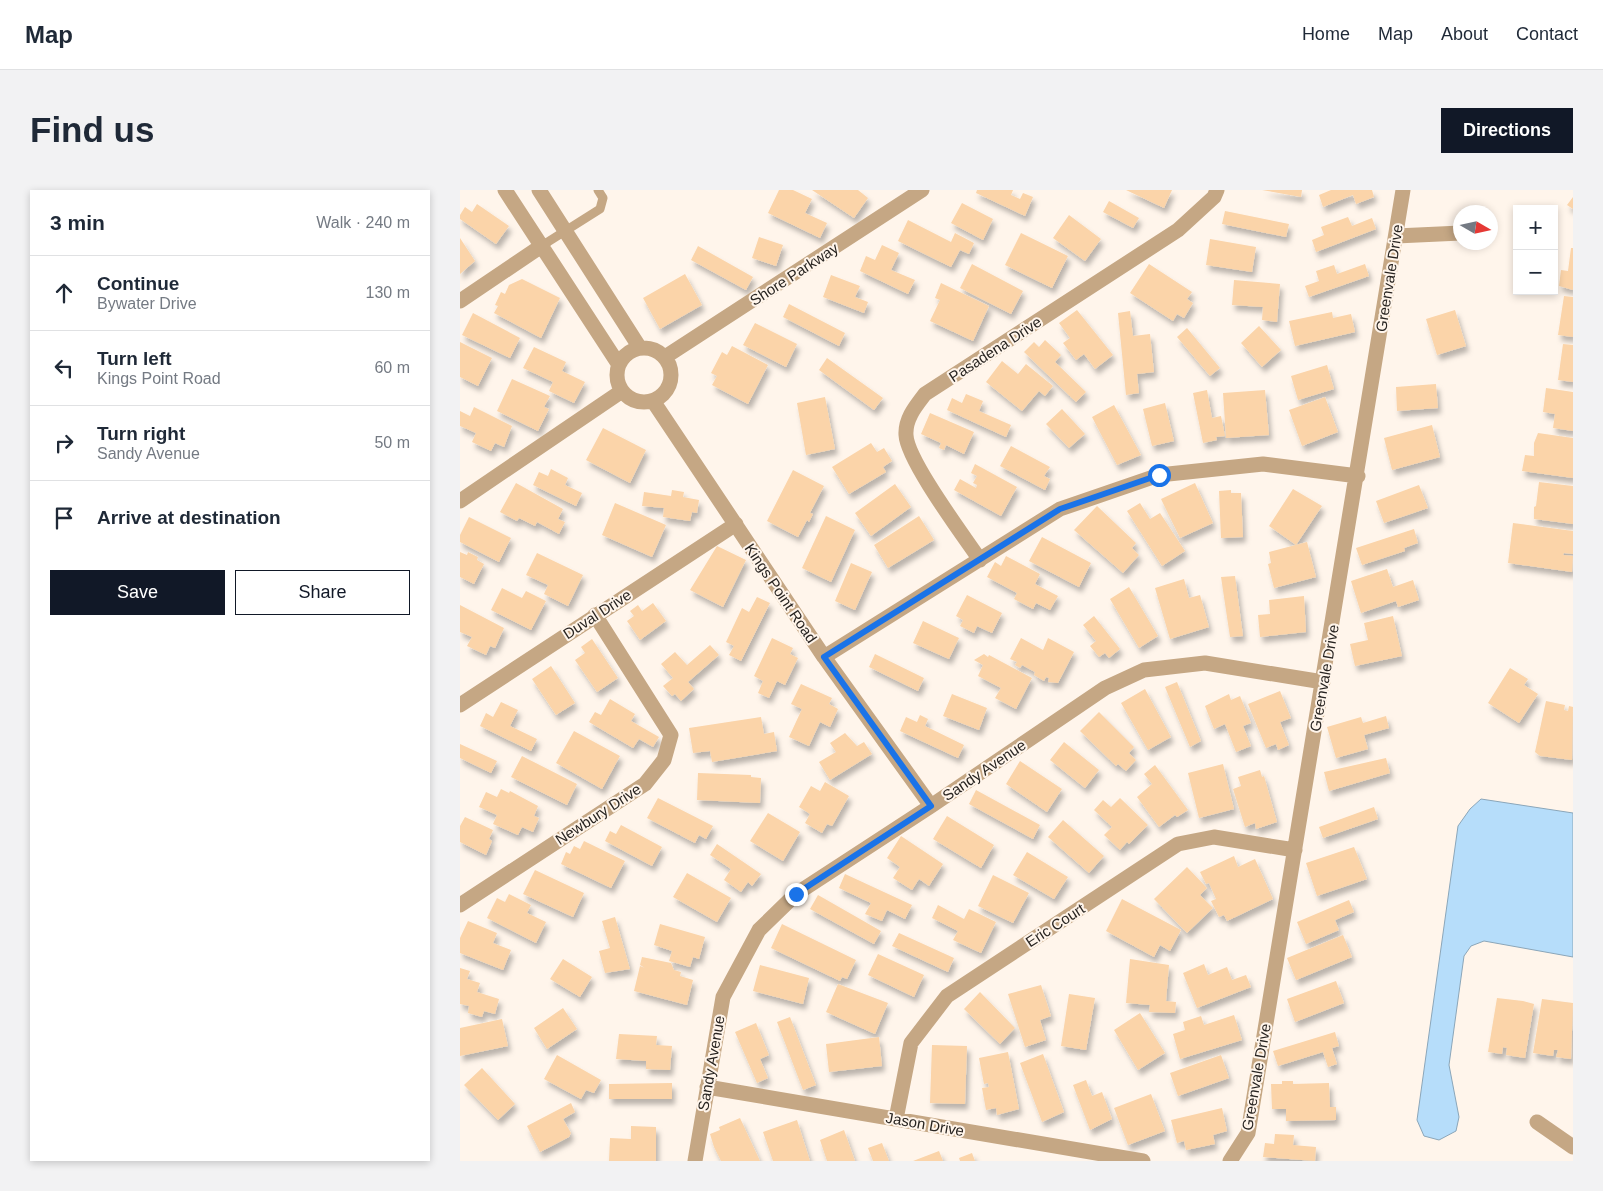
<!DOCTYPE html>
<meta charset="utf-8">
<style>
body{margin:0;font-family:Helvetica,sans-serif;background:#f2f2f3;color:#1f2937}
.controls{position:absolute;right:15px;top:15px;display:grid;overflow:hidden;border-radius:0px;box-shadow:0 2px 8px #0003}
.controls button{width:45px;height:45px;display:grid;place-items:center;padding:0;border:0;border-bottom:1px solid #e0e1e3;background:#fff;color:#1f2937;font:25px sans-serif}
.compass{position:absolute;left:993px;top:15px;width:45px;height:45px;border-radius:50%;background:#fff;box-shadow:0 2px 8px #0003;rotate:99deg}
.stop{position:absolute;width:15px;height:15px;margin:-11px;border:4px solid #1a73e8;border-radius:50%;background:#fff}
.stop.end{background:#1a73e8;border-color:#fff;box-shadow:0 1px 5px #0008}
.list{margin:0;padding:0;list-style:none}
h2{display:flex;justify-content:space-between;align-items:center;height:65px;margin:0;padding:0 20px;font-size:21px}
h2 small{font-size:16px;font-weight:400;color:#747a83}
.list li{display:grid;grid-template-columns:32px 1fr auto;gap:15px;align-items:center;box-sizing:border-box;height:75px;padding:0 20px;border-top:1px solid #e0e1e3}
.list b{display:block;font-size:19px;white-space:nowrap}
.list p{margin:0;font-size:16px;white-space:nowrap;color:#747a83}
.list em{font-size:16px;font-style:normal;color:#747a83}
.actions{display:flex;gap:10px;padding:15px 20px}
.actions a{flex:1;padding:11px 0;border:1px solid #111827;border-radius:0px;text-align:center;font-size:18px;color:#111827}
.actions .main{background:#111827;color:#fff}
.icon{flex:none;width:28px;height:28px;fill:none;stroke:currentColor;stroke-width:2;stroke-linecap:round;stroke-linejoin:round}
.map{position:relative;flex:none;width:1113px;height:971px;overflow:hidden;border-radius:0px}
header{display:flex;align-items:center;gap:30px;box-sizing:border-box;height:70px;padding:0 25px;background:#fff;border-bottom:1px solid #e0e1e3}
header strong{font-size:24px}
nav{display:flex;gap:28px;margin-inline-start:auto;font-size:18px}
.intro{display:flex;align-items:center;justify-content:space-between;box-sizing:border-box;height:120px;padding:0 30px}
h1{margin:0;font-size:35px}
.button{padding:12px 22px;border-radius:0px;background:#111827;color:#fff;font-size:18px;font-weight:700}
main{display:flex;gap:30px;padding:0 30px}
aside{flex:1;background:#fff;border-radius:0px;box-shadow:0 2px 8px #0003}
.map>svg:first-child{display:block}
.water{fill:#b6ddfa;stroke:#8ba6b9}
.building{fill:#fbd4a9;filter:url(#shadow)}
.lines{fill:none;stroke-linecap:round;stroke-linejoin:round}
.service{stroke:#c5a784;stroke-width:9}
.minor{stroke:#c5a784;stroke-width:15}
.route{stroke:#1a73e8;stroke-width:6}
.labels{text-anchor:middle;dominant-baseline:central;stroke-width:4;stroke-linejoin:round;paint-order:stroke}
.street-label{font-size:15px;fill:#282421;stroke:#fff5eb}
</style>
<header>
<strong>Map</strong>
<nav><a>Home</a><a>Map</a><a>About</a><a>Contact</a></nav>
</header>
<div class="intro"><h1>Find us</h1><a class="button">Directions</a></div>
<main>
<aside>
<h2>3 min<small>Walk · 240 m</small></h2>
<ul class="list">
<li><svg class="icon" aria-label="ahead" viewBox="0 0 24 24"><path d="M12 20V5M6 11l6-6 6 6"/></svg><div><b>Continue</b><p>Bywater Drive</p></div><em>130 m</em></li>
<li><svg class="icon" aria-label="left" viewBox="0 0 24 24"><path d="M17 20v-9H6M10 6l-5 5 5 5"/></svg><div><b>Turn left</b><p>Kings Point Road</p></div><em>60 m</em></li>
<li><svg class="icon" aria-label="right" viewBox="0 0 24 24"><path d="M7 20v-9h11M14 6l5 5-5 5"/></svg><div><b>Turn right</b><p>Sandy Avenue</p></div><em>50 m</em></li>
<li><svg class="icon" aria-label="arrive" viewBox="0 0 24 24"><path d="M6 21V4h12l-3 4 3 4H6"/></svg><div><b>Arrive at destination</b></div></li>
</ul>
<div class="actions"><a class="main">Save</a><a>Share</a></div>
</aside>
<div class="map">
<svg width="1113" height="971" viewBox="0 0 1113 971">
<defs>
<filter id="shadow"><feDropShadow dx="3" dy="5.5" stdDeviation="2.5" flood-color="#0004"/></filter>
</defs>
<rect width="100%" height="100%" fill="#fff5eb"/>
<path class="water" d="M1021 609 1113 623V767L1024 751 1011 756 1004 766 989 875 999 927 996 941 979 950 964 946 957 930 998 636 1010 619Z"/>
<path class="building" d="M319 0H333L352 9 345 23 367 33 360 48 308 23Z
M352 0H398L408 8 394 28Z
M517 0H553L551 5 560 9 563 3 573 7 565 26 516 3Z
M666 0H712L704 18Z
M802 0H842L841 7Z
M871 0H912L914 7 896 14 893 5 863 17 859 5Z
M1113 7V19L1107 15Z
M649 11 679 28 673 38 643 22Z
M502 13 533 29 523 50 491 33Z
M17 14 49 36 36 54 0 29V25L5 17 12 22Z
M765 21 829 34 826 47 762 34Z
M609 25 641 49 625 71 593 48Z
M888 27 892 36 912 28 916 39 856 62 852 50 864 45 861 37Z
M448 30 491 52 495 43 514 53 509 64 500 60 491 77 438 51Z
M561 43 608 66 592 98 545 75Z
M299 47 323 55 316 76 292 68Z
M0 48 15 71 0 84Z
M750 49 796 57 792 82 746 75Z
M422 55 439 63 431 80 455 90 448 104 400 81 406 66 415 70Z
M238 56 293 87 286 100 231 70Z
M1111 58H1113V100L1099 96 1101 80 1108 81Z
M512 74 563 101 551 124 500 98Z
M689 74 732 102 727 109 733 113 724 128 717 124 713 131 670 103Z
M905 74 909 86 849 107 845 96 859 91 856 81 874 75 877 84Z
M225 84 242 115 200 139 183 108Z
M371 85 400 96 395 107 408 112 404 123 363 107Z
M62 89 100 108 81 148 34 123 38 116 35 115 41 102 45 104 49 95Z
M774 90 820 94 817 132 802 130 803 117 772 115Z
M481 93 529 116 513 151 470 131 480 110 475 108Z
M1104 106 1113 107V147L1098 145Z
M329 114 385 143 379 156 323 127Z
M617 120 653 165 635 179 624 164 616 170 603 153 610 148 599 133Z
M995 120 1006 156 977 165 966 129Z
M670 121 673 146 690 144 694 182 677 184 679 203 666 205 658 123Z
M872 122 873 128 891 124 895 142 835 156 829 131Z
M13 123 60 148 50 168 2 145Z
M295 133 337 154 326 177 283 155Z
M799 136 821 160 802 177 781 153Z
M727 138 760 178 750 186 717 147Z
M585 150 601 165 595 172 626 202 616 212 564 162 574 152 579 157Z
M0 152 32 168 18 196 0 187Z
M1103 154 1113 155V192L1098 190Z
M272 156 308 175 288 214 252 195 257 186 251 183 262 162 267 165Z
M74 157 106 172 102 181 125 192 114 213 89 201 93 192 63 178Z
M367 168 423 208 414 220 359 180Z
M542 171 558 184 566 174 593 196 585 206 579 201 562 221 526 192Z
M867 175 874 199 838 210 831 186Z
M52 189 90 206 84 217 89 219 78 241 37 221Z
M976 194 978 218 937 221 936 197Z
M1086 198 1113 202V241L1093 238 1095 224 1083 222Z
M747 200 752 228 761 226 765 246 756 247 757 250 743 253 733 203Z
M805 200 809 245 766 248 763 203Z
M506 204 523 211 519 221 551 235 546 247 487 220 492 208 502 213Z
M365 207 375 259 346 265 337 213Z
M865 207 878 242 842 256 829 220Z
M705 213 714 251 692 256 683 219Z
M654 215 681 265 657 275 632 227Z
M14 217 52 236 44 257 35 253 31 261 12 252 16 243 0 236V221L10 226Z
M602 219 625 244 609 258 586 234Z
M470 223 514 242 504 264 486 255 484 260 479 258 481 253 461 244Z
M972 235 980 267 932 280 924 248Z
M143 238 186 260 170 293 126 270Z
M1078 243 1113 248V288L1062 281 1065 265 1074 266V253Z
M411 253 417 262 424 258 432 271 423 277 426 282 389 304 372 277Z
M551 256 590 277 584 286 590 289 585 300 540 276Z
M515 274 557 297 541 326 494 300 500 289 516 298 517 295 513 293 517 286 511 283Z
M91 279 108 288 105 295 122 303 116 316 73 295 79 282 88 286Z
M333 280 364 296 350 323 353 324 349 332 347 330 338 347 307 331Z
M1079 292 1113 296V334L1074 329V317L1076 316Z
M56 293 103 319 98 329 105 332 99 344 77 332 75 336 59 328 57 331 40 322Z
M735 293 753 333 720 348 701 309Z
M435 294 451 317 411 346 395 323Z
M959 295 968 318 924 333 916 311Z
M833 299 862 316 836 355 809 336Z
M212 300 224 302 223 307 239 310 237 323 232 322 230 331 203 327 204 318 182 316 184 302 211 306Z
M771 300V303H781L783 347 761 348 759 301Z
M155 313 206 335 192 367 142 345Z
M680 313 690 329 700 323 725 361 702 376 667 321Z
M637 316 676 353 672 358 679 365 663 383 614 340Z
M366 326 395 340 371 392 342 378Z
M459 326 474 350 428 378 414 355Z
M9 327 51 348 39 372 0 352V345Z
M1053 333 1113 341V364L1104 363 1103 365 1113 366 1112 382 1048 373Z
M954 339 958 353 944 358 945 361 902 375 896 358Z
M582 347 631 373 619 397 569 371Z
M847 352 856 387 814 398 808 374 811 373 809 362Z
M257 356 286 370 263 417 230 400Z
M0 362 7 365 8 362 18 367 17 370 24 374 14 394 0 387Z
M77 363 123 385 108 416 84 404 88 395 66 385Z
M546 366 580 384 575 394 598 406 590 420 576 413 573 419 554 409 557 403 527 387 535 372 541 376Z
M391 373 412 382 395 420 375 411Z
M927 379 933 397 953 390 959 410 938 417 936 411 901 423 891 391Z
M775 386 783 446 770 447 761 387Z
M724 389 729 408 740 405 749 437 710 449 695 398Z
M669 397 698 446 679 458 650 409Z
M42 398 62 408 66 401 86 411 71 440 31 420Z
M507 405 542 423 532 443 517 436 514 443 500 436 503 430 496 426Z
M844 406 846 442 800 447 798 425 810 424 809 410Z
M297 407 310 413 281 471 269 465 274 456 266 452 282 418 289 422Z
M193 413 206 431 180 450 167 431 174 426 170 421 178 415 182 421Z
M0 415 44 438 35 458 30 456 26 465 7 456 12 447 0 442Z
M634 426 660 459 649 468 645 463 639 467 630 456 636 451 623 435Z
M933 426 942 466 895 476 890 454 908 450 904 433Z
M463 431 499 448 489 469 453 453Z
M312 448 333 458 330 464 338 468 325 495 317 491 309 508 298 503 303 491 294 486Z
M561 448 583 460 588 448 614 462 598 493 588 492 589 488 586 487 584 491 574 485 575 482 562 475 560 478 555 475 557 472 550 469Z
M132 449 158 488 137 502 115 470 125 463 121 457Z
M250 455 259 465 228 492 234 499 221 511 215 504 212 506 203 496 213 488 201 474 215 462 227 475Z
M415 464 464 488 458 501 409 477Z
M524 464 528 467 529 465 572 488 556 519 535 508 541 498 518 486 523 475 514 470Z
M91 476 115 513 96 525 72 489Z
M1050 478 1068 489 1064 495 1078 504 1059 533 1028 513Z
M717 492 741 551 730 557 705 497Z
M341 494 372 508 369 514 378 519 370 537 360 532 349 556 329 547 342 519 331 514Z
M685 499 711 547 688 560 661 513Z
M820 501 831 528 820 532 829 555 818 560 816 554 806 558 788 514Z
M492 504 527 518 519 540 483 526Z
M769 504 771 510 780 506 791 533 783 536 791 556 776 562 765 534 754 539 745 516Z
M150 509 175 524 171 531 199 547 193 557 179 549 173 558 129 532 135 522 141 525Z
M1086 511 1105 515 1104 520 1108 521 1109 516 1113 517 1112 570 1080 566 1075 562Z
M41 512 58 520 50 536 77 549 71 561 20 536 26 523 33 527Z
M639 522 674 557 669 563 676 570 666 581 658 574 656 576 620 541Z
M460 525 468 529 465 536 504 555 498 568 440 541 446 527 457 532Z
M926 526 929 538 904 545 908 559 876 568 867 537 901 527 903 533Z
M301 527 304 544 314 542 317 561 252 572 250 561 233 563 229 538Z
M114 541 160 566 142 599 96 573Z
M385 543 397 556 404 552 412 564 370 590 359 572 376 562 370 553Z
M604 552 639 580 625 598 590 570Z
M0 554 37 571 31 583 0 568Z
M62 566 117 594 107 615 51 587Z
M926 568 930 583 869 601 864 582Z
M560 571 602 599 587 622 546 594Z
M763 574 774 619 739 628 728 583Z
M695 575 728 620 717 627 715 625 699 637 677 607 692 594 684 584Z
M800 580 802 587 804 586 817 632 796 639 795 633 785 637 773 599 781 596 778 587Z
M238 583 291 585V587L301 588 300 613 237 610Z
M365 592 389 606 372 636 367 634 362 643 345 633 350 624 339 617 351 596 360 601Z
M41 599 49 603 50 601 78 616 74 626 79 628 73 642 62 637 58 645 33 634 37 625 19 617 26 602 37 607Z
M516 600 580 635 573 649 509 614Z
M198 608 253 636 246 649 239 645 235 653 187 628Z
M660 608 688 635 669 654 667 652 660 660 644 645 652 637 634 620 643 610 651 617Z
M914 617 918 629 863 648 859 637Z
M308 623 340 642 323 671 290 651Z
M487 626 534 655 521 678 473 649Z
M5 627 33 640 29 649 32 651 26 665 0 652V636Z
M603 630 644 666 629 683 588 647Z
M161 635 202 657 192 676 145 651 150 641 156 644Z
M441 646 483 674 469 696 459 689 452 700 433 688 440 677 427 668Z
M124 651 165 671 151 698 101 674 106 662 110 664 114 656 120 659Z
M257 654 301 684 292 696 288 692 281 702 264 690 271 679 250 665Z
M894 657 907 689 857 706 846 673Z
M567 662 608 687 594 709 553 685Z
M774 666 778 677 795 669 813 709 767 731 764 725 759 727 751 711 756 709 749 693 746 694 740 682Z
M727 677 747 698 740 705 753 718 727 743 694 709Z
M75 680 124 703 113 727 63 704Z
M227 683 271 708 257 732 213 707Z
M385 684 452 715 445 729 427 720 422 731 405 724 411 713 379 698Z
M533 685 569 703 553 733 518 716Z
M49 704 71 715 67 723 86 732 76 753 27 728 37 708 45 712Z
M358 705 421 741 414 754 350 719Z
M662 709 721 740 710 761 700 755 694 767 646 741Z
M889 710 894 722 875 730 879 740 846 754 837 732Z
M478 715 504 729 509 719 536 732 521 763 493 750 498 741 472 728Z
M155 727 170 779 145 783 139 761 150 758 142 731Z
M8 731 37 743 33 753 51 760 43 780 0 763V748Z
M200 734 245 747 239 769 233 767 230 777 209 771 212 761 194 755Z
M322 734 396 770 387 789 382 787 380 791 311 758Z
M439 743 494 768 488 782 432 756Z
M883 745 892 767 836 790 827 768Z
M418 764 464 785 454 807 408 785Z
M182 767 211 773 214 780 221 782 220 786 233 790 227 815 174 801 180 776 185 778 180 775Z
M103 769 132 787 120 807 90 789Z
M670 769 709 775 706 811 716 812 715 823 689 822 690 815 666 813Z
M744 774 748 785 767 777 772 790 786 785 791 797 737 818 723 783Z
M300 775 349 788 343 814 293 801Z
M0 778 10 781 7 789 20 793 17 802 39 809 35 824 24 821 22 827 8 823 9 816 0 814Z
M876 791 884 813 835 832 827 809Z
M378 794 428 813 415 844 366 822Z
M581 795 591 826 580 830 586 850 565 857 548 804Z
M520 802 555 838 540 854 504 819Z
M609 804 635 808 626 860 601 856Z
M1037 808 1063 811 1074 814 1065 868 1046 865 1047 858 1043 857 1042 864 1028 862Z
M1082 809 1113 813 1111 869 1096 867 1098 860H1094L1093 866 1073 863Z
M103 818 117 839 87 859 74 838Z
M680 823 705 863 678 880 654 840Z
M774 825 782 850 720 869 713 844 725 840 723 832 741 826 744 835Z
M330 827 356 895 343 900 317 832Z
M42 829 48 856 0 866V838Z
M296 833 309 865 300 869 308 888 297 893 275 842Z
M875 842 879 856 872 858 877 874 868 877 863 862 818 876 813 861Z
M159 844 197 846 196 855 212 856 210 880 186 879V871L156 869Z
M419 847 422 876 369 882 366 854Z
M472 855 507 856 505 914 470 913Z
M548 862 559 919 537 925 536 918 526 920 522 898 529 897 528 893 524 894 519 868Z
M583 864 604 922 582 932 560 873Z
M97 865 141 890 134 903 126 900 121 909 84 889Z
M761 865 769 888 718 906 710 883Z
M22 878 55 914 38 930 4 895Z
M626 890 632 906 642 902 652 929 630 940 613 895Z
M822 891H833V894L869 893 870 917H876V930L826 931V919H812L811 894H822Z
M212 893V909H149V894Z
M691 904 705 941 668 955 654 918Z
M111 913 115 922 103 929 111 943 109 947 80 962 67 936Z
M762 918 767 941 753 945 755 954 726 960 724 951 717 953 711 930Z
M280 928 300 971H261L254 957 250 944 260 940 259 937Z
M337 930 350 971H313L303 942Z
M171 936 196 937V971H149L150 948 171 949Z
M384 940 395 971H367L360 950Z
M815 944 834 945 833 955 856 957 855 971 803 967 805 953 814 954Z
M422 953 429 971H413L408 958Z
M479 961 483 971H453Z
M512 963 515 971H500L499 968Z"/>
<g class="lines">
<path class="service" d="M83 55 140 19 143 8 138 0"/>
<path class="minor" d="M45 0 159 175
M79 0 180 158
M936 46 1001 43
M0 111 83 55
M157 185a27 27 0 1 1 54 0a27 27 0 1 1-54 0Z
M205 167 462 0
M193 211 364 467 471 616
M0 311 162 201
M520 370C503 345 447 270 446 245 445 229 455 217 465 204L718 40 754 7 757 0
M364 467 600 319 699 285 803 274 898 286
M0 515 276 334
M0 715 185 594 204 570 211 545 135 425
M247 897 683 971
M436 929 451 853 487 806 718 654 754 647 835 660
M1077 932 1113 957
M235 971 263 807 299 740 336 704 471 616 645 498 684 480 745 473 863 492
M770 971 788 943 943 0"/>
</g>
<g class="lines">
<path class="route" d="M336 704 471 616 364 467 600 319 699 285"/>
</g>
<g class="labels">
<g class="street-label">
<text transform="translate(334 84) rotate(-33)">Shore Parkway</text>
<text transform="translate(929 88) rotate(-81)">Greenvale Drive</text>
<text transform="translate(535 159) rotate(-33)">Pasadena Drive</text>
<text transform="translate(321 403) rotate(56)">Kings Point Road</text>
<text transform="translate(137 424) rotate(-33)">Duval Drive</text>
<text transform="translate(864 488) rotate(-80)">Greenvale Drive</text>
<text transform="translate(524 580) rotate(-34)">Sandy Avenue</text>
<text transform="translate(138 624) rotate(-33)">Newbury Drive</text>
<text transform="translate(595 735) rotate(-33)">Eric Court</text>
<text transform="translate(251 873) rotate(-80)">Sandy Avenue</text>
<text transform="translate(796 887) rotate(-80)">Greenvale Drive</text>
<text transform="translate(465 934) rotate(10)">Jason Drive</text>
</g>
</g>
</svg>
<div class="controls">
<button>+</button>
<button>−</button>
</div>
<svg class="compass" viewBox="-18 -18 36 36"><path d="M0-13l5 13h-10z" fill="#e53935"/><path d="M0 13l5-13h-10z" fill="#747a83"/></svg>
<div class="stop" style="left:699px;top:285px"></div>
<div class="stop end" style="left:336px;top:704px"></div>
</div>
</main>
